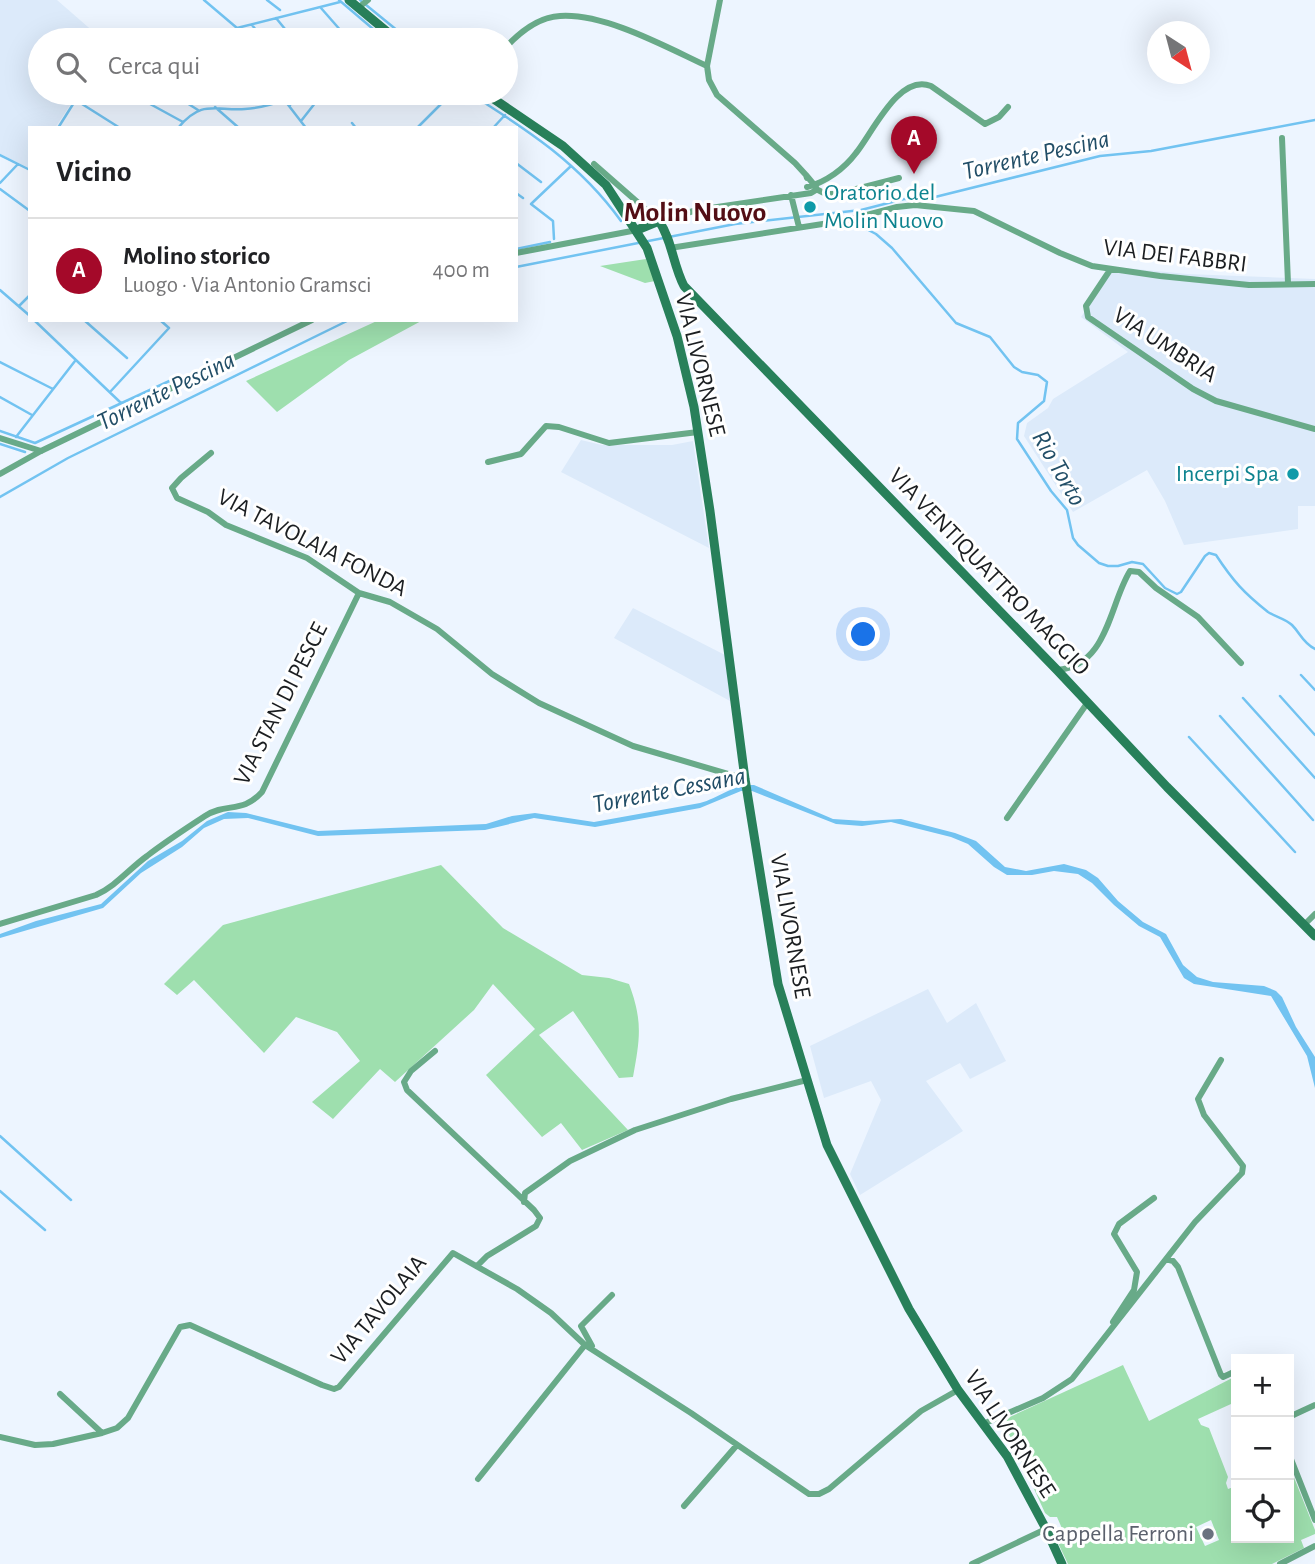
<!DOCTYPE html>
<html lang="it">
<meta charset="utf-8">
<style>
body{margin:0;font-family:"Alegreya Sans",sans-serif;background:#f6f6f6;color:#202124}
.controls{position:absolute;right:21px;bottom:21px;display:grid;overflow:hidden;border-radius:0px;box-shadow:0 7px 28px #0002}
.controls button{width:63px;height:63px;display:grid;place-items:center;padding:0;border:0;border-bottom:2px solid #e0e0e0;background:#fff;color:#202124;font:35px sans-serif}
.compass{position:absolute;left:1147px;top:21px;width:63px;height:63px;border-radius:50%;background:#fff;box-shadow:0 7px 28px #0002;rotate:144deg}
.you{position:absolute;left:864px;top:635px;width:24px;height:24px;margin:-18px;border:5px solid #fff;border-radius:50%;background:#1a73e8;box-shadow:0 0 0 10px #1a73e833}
.badge{display:grid;place-items:center;width:46px;height:46px;border-radius:50%;background:#a40929;color:#fff;font-size:23px;font-weight:700}
.pin{position:absolute;translate:-50% -58px;filter:drop-shadow(0 2px 4px #0008)}
.pin::after{content:'';position:absolute;top:37px;width:24px;height:21px;background:inherit;clip-path:polygon(0 0,100% 0,50% 100%)}
.list{margin:0;padding:0;list-style:none}
h2{display:flex;justify-content:space-between;align-items:center;height:91px;margin:0;padding:0 28px;font-size:30px}
h2 small{font-size:23px;font-weight:400;color:#757577}
.list li{display:grid;grid-template-columns:46px 1fr auto;gap:21px;align-items:center;box-sizing:border-box;height:105px;padding:0 28px;border-top:2px solid #e0e0e0}
.list b{display:block;font-size:26px;white-space:nowrap}
.list p{margin:0;font-size:23px;white-space:nowrap;color:#757577}
.list em{font-size:23px;font-style:normal;color:#757577}
.icon{flex:none;width:38px;height:38px;fill:none;stroke:currentColor;stroke-width:2;stroke-linecap:round;stroke-linejoin:round}
.map{position:relative;flex:none;width:1315px;height:1564px;overflow:hidden}
.search{position:absolute;background:#fff;box-shadow:0 7px 28px #0002;left:28px;top:28px;width:490px;height:77px;display:flex;align-items:center;gap:18px;box-sizing:border-box;padding:0 24px;border-radius:38px;color:#757577;font-size:26px}
.panel{position:absolute;background:#fff;box-shadow:0 7px 28px #0002;left:28px;top:126px;width:490px;height:196px;border-radius:0px}
.map>svg:first-child{display:block}
.built{fill:#dceafa}
.green{fill:#9edfae;fill-rule:evenodd}
.water{fill:#72c3f1}
.lines{fill:none;stroke-linecap:round;stroke-linejoin:round}
.stream{stroke:#72c3f1;stroke-width:2.5}
.street{stroke:#68aa88;stroke-width:6}
.secondary{stroke:#28805a;stroke-width:9}
.culture-dot{fill:#0f9aa8;stroke:#fff;stroke-width:2.5}
.worship-dot{fill:#6b7280;stroke:#fff;stroke-width:2.5}
.labels{text-anchor:middle;dominant-baseline:central;stroke-width:6;stroke-linejoin:round;paint-order:stroke}
.culture-label{font-size:24px;fill:#0d838f;stroke:#fff;text-anchor:start}
.street-label{font-size:24px;fill:#1b1e21;stroke:#fff}
.worship-label{font-size:24px;fill:#5b616d;stroke:#fff;text-anchor:end}
.water-label{font-size:26px;font-style:italic;fill:#224e67;stroke:#fff}
.quarter-label{font-size:28px;font-weight:bold;fill:#530e15;stroke:#fff}
</style>
<div class="map">
<svg width="1315" height="1564" viewBox="0 0 1315 1564">
<rect width="100%" height="100%" fill="#edf5ff"/>
<path class="built" d="M0 0H57L103 40H40V93H78L55 128H30L29 168 0 154Z
M1115 267 1187 274 1315 279V506H1298V529L1184 545 1165 501 1147 470 1073 512 1024 436 1027 423 1048 408 1053 399 1128 352 1081 317Z
M581 440 602 445H672L693 441 709 548 561 472Z
M633 608 725 655 730 701 614 638Z
M928 989 947 1023 976 1003 1006 1061 970 1079 960 1063 926 1081 963 1131 860 1195 850 1174 881 1100 871 1081 824 1098 810 1046Z"/>
<path class="green" d="M646 259 655 281 645 283 600 266Z
M379 320H423L349 360 277 412 246 381Z
M441 865 503 928 582 975 609 978 629 984C643 1021 640 1039 633 1077L619 1078 573 1011 539 1035 628 1130 582 1150 561 1123 542 1137 486 1075 535 1029 493 984 474 1010 395 1082 380 1069 333 1119 312 1102 360 1061 337 1032 296 1017 264 1053 194 980 177 995 164 984 223 925Z
M1123 1365 1149 1421 1236 1376V1428L1232 1417 1234 1411 1231 1404 1198 1419 1201 1425 1209 1428 1228 1477 1226 1483 1228 1489 1236 1486V1538H1289V1465L1315 1530V1534L1301 1540 1304 1548 1272 1564H1068L1058 1543 1064 1533 1057 1517H1050L1045 1513 1010 1436 1001 1424 1003 1420ZM1211 1520 1219 1540 1205 1546 1196 1527Z"/>
<path class="water" d="M754 785 833 819 864 821 901 819 955 833 976 841 1005 867 1026 871 1064 864 1086 870 1098 878 1118 901 1143 922 1166 934 1183 965 1197 977 1213 982 1264 986 1276 991 1282 997 1296 1027 1315 1057V1088L1307 1056 1271 996 1194 984 1184 978 1160 937 1139 926 1114 905 1092 883 1078 874 1054 871 1032 875H1007L994 867 968 844 951 837 891 822 862 826 836 824 752 791H741L700 808 595 827 534 818 485 830 318 836 248 818 224 819 204 828 182 847 141 873 103 908 0 938V934L36 921 101 904 148 861 182 841 207 821 228 812 246 813 318 831 486 824 512 816 535 813 594 822 700 803C719 798 733 784 754 785Z"/>
<g class="lines">
<path class="stream" d="M204 0 237 28 340 2
M267 0 280 10
M339 0 386 40
M360 0 409 40
M321 8 349 40
M276 18 294 40
M252 25 264 40
M237 28 243 40
M338 40 339 39
M362 40 371 29
M130 93 183 122
M171 93 198 110
M279 93 306 128
M469 93C528 130 580 164 621 221
M82 104 120 128
M290 105 298 93
M215 107 239 128
M301 121 323 93
M352 123 356 128
M58 128 80 93
M178 128C202 99 215 111 245 109 260 108 271 105 284 100
M417 128 452 93
M493 128 505 115
M0 155 30 170
M516 163 541 182
M0 183 18 164
M0 189 30 211
M516 193 523 198
M851 221 876 234 892 248 956 323 990 337 1014 367 1022 372 1038 375 1047 382 1044 401 1018 423 1017 439 1051 491 1067 510 1073 538 1078 545 1099 563 1108 566H1118L1132 562 1143 564 1165 588 1177 594 1181 592 1205 556 1209 553 1216 555C1233 581 1244 593 1268 612 1276 617 1286 619 1292 625 1301 634 1302 642 1315 649
M554 239 553 221 531 204 571 166
M516 249 550 242
M516 267 735 224 861 210 904 199H927L1100 156 1151 151 1315 120
M0 290 30 316
M20 305 30 295
M34 320 121 403
M84 320 127 358
M0 362 53 389
M110 392 169 328 160 320
M0 397 32 415
M0 431 35 443 178 377
M16 437 75 361
M0 444 25 452
M0 497 68 458 349 320
M1301 675 1315 690
M1280 696 1315 735
M1243 698 1315 778
M1220 716 1313 820
M1189 737 1295 852
M0 1136 71 1200
M0 1191 45 1230"/>
<path class="street" d="M720 0 707 66 709 80 717 95 795 163 806 175 807 178
M358 8 368 0
M506 47C520 32 538 17 560 16 605 13 666 47 707 66
M1282 138 1288 283
M594 164 659 221 697 210 811 193 816 190V187L806 175
M807 187C826 182 844 169 856 153 873 132 899 73 931 86L985 124 999 117 1008 107
M816 189 826 194H837L899 178
M791 195 799 227
M670 248 848 220 897 207 915 205 974 211 1060 253 1092 266 1160 276 1249 285 1315 284
M516 253 637 230
M1110 270 1086 306 1088 317 1193 389 1216 401 1315 429
M0 438 41 451
M211 453 181 478 172 488 177 498 208 512 226 525 307 558 359 593 390 602 437 629 492 674 539 703 633 746 745 779
M488 462 521 454 546 426 559 427 609 443 698 432
M0 474 41 451 312 320
M1057 670C1108 666 1109 605 1130 571L1139 572 1156 588 1198 617 1241 663
M1007 818 1088 702
M0 924 96 895C116 886 129 869 147 856 165 842 185 829 205 816 227 802 242 814 262 792L359 593
M1304 925 1315 914
M435 1051 411 1071 404 1082 407 1090 534 1210 540 1218 536 1226 487 1256 477 1266
M524 1202 525 1193 570 1161 635 1130 731 1099 807 1080
M1166 1259 1173 1261 1178 1267 1221 1375 1223 1377 1236 1371
M1113 1322 1134 1290 1137 1272 1114 1234 1119 1224 1154 1198
M592 1346 581 1326 612 1295
M60 1394 102 1433
M1289 1417 1315 1405
M983 1424 1043 1398 1072 1379 1195 1222 1242 1173 1243 1166 1204 1115 1198 1099 1221 1060
M0 1437 35 1445 53 1444 102 1433 117 1428 128 1418 180 1327 190 1325 322 1385 334 1389 339 1387 453 1253 517 1289 551 1313 585 1345 691 1413 809 1494H819L829 1489 921 1411 958 1390
M1289 1454 1315 1520
M478 1479 585 1345
M684 1506 737 1445
M972 1564 1046 1529
M1280 1564 1315 1546"/>
<path class="secondary" d="M349 0 397 40
M485 93 563 146 606 185 647 248 677 336 694 407 710 511 745 779 778 984 827 1145 909 1309 958 1390 1007 1456 1046 1529 1062 1564
M637 230 659 221C672 240 673 265 684 286L1057 670 1167 787 1315 936"/>
</g>
<g class="culture-dot">
<circle cx="810" cy="207" r="7"/>
<circle cx="1293" cy="474" r="7"/>
</g>
<circle class="worship-dot" cx="1208" cy="1534" r="7"/>
<g class="labels">
<g class="culture-label">
<text x="824" y="193">Oratorio del<tspan x="824" dy="28">Molin Nuovo</tspan></text>
<text x="1279" y="474" text-anchor="end">Incerpi Spa</text>
</g>
<g class="street-label">
<text transform="translate(1175 256) rotate(7)">VIA DEI FABBRI</text>
<text transform="translate(1165 345) rotate(33)">VIA UMBRIA</text>
<text transform="translate(700 365) rotate(76)">VIA LIVORNESE</text>
<text transform="translate(312 543) rotate(27)">VIA TAVOLAIA FONDA</text>
<text transform="translate(989 572) rotate(46)">VIA VENTIQUATTRO MAGGIO</text>
<text transform="translate(281 704) rotate(-63)">VIA STAN DI PESCE</text>
<text transform="translate(790 926) rotate(80)">VIA LIVORNESE</text>
<text transform="translate(379 1310) rotate(-50)">VIA TAVOLAIA</text>
<text transform="translate(1010 1434) rotate(57)">VIA LIVORNESE</text>
</g>
<g class="worship-label">
<text x="1194" y="1534">Cappella Ferroni</text>
</g>
<g class="water-label">
<text transform="translate(1036 155) rotate(-13)">Torrente Pescina</text>
<text transform="translate(166 391) rotate(-26)">Torrente Pescina</text>
<text transform="translate(1059 468) rotate(60)">Rio Torto</text>
<text transform="translate(669 790) rotate(-11)">Torrente Cessana</text>
</g>
<g class="quarter-label">
<text x="695" y="213">Molin Nuovo</text>
</g>
</g>
</svg>
<div class="controls">
<button>+</button>
<button>−</button>
<button><svg class="icon" aria-label="locate" viewBox="0 0 24 24"><circle cx="12" cy="12" r="6"/><path d="M12 2v4M12 18v4M2 12h4M18 12h4"/></svg></button>
</div>
<svg class="compass" viewBox="-18 -18 36 36"><path d="M0-13l5 13h-10z" fill="#e53935"/><path d="M0 13l5-13h-10z" fill="#757577"/></svg>
<div class="you"></div>
<div class="pin badge" style="left:914px;top:174px">A</div>
<div class="search"><svg class="icon" aria-label="search" viewBox="0 0 24 24"><circle cx="10" cy="10" r="6"/><path d="M15 15l6 6"/></svg>Cerca qui</div>
<section class="panel">
<h2>Vicino<small></small></h2>
<ul class="list">
<li><span class="badge">A</span><div><b>Molino storico</b><p>Luogo · Via Antonio Gramsci</p></div><em>400 m</em></li>
</ul>
</section>
</div>
